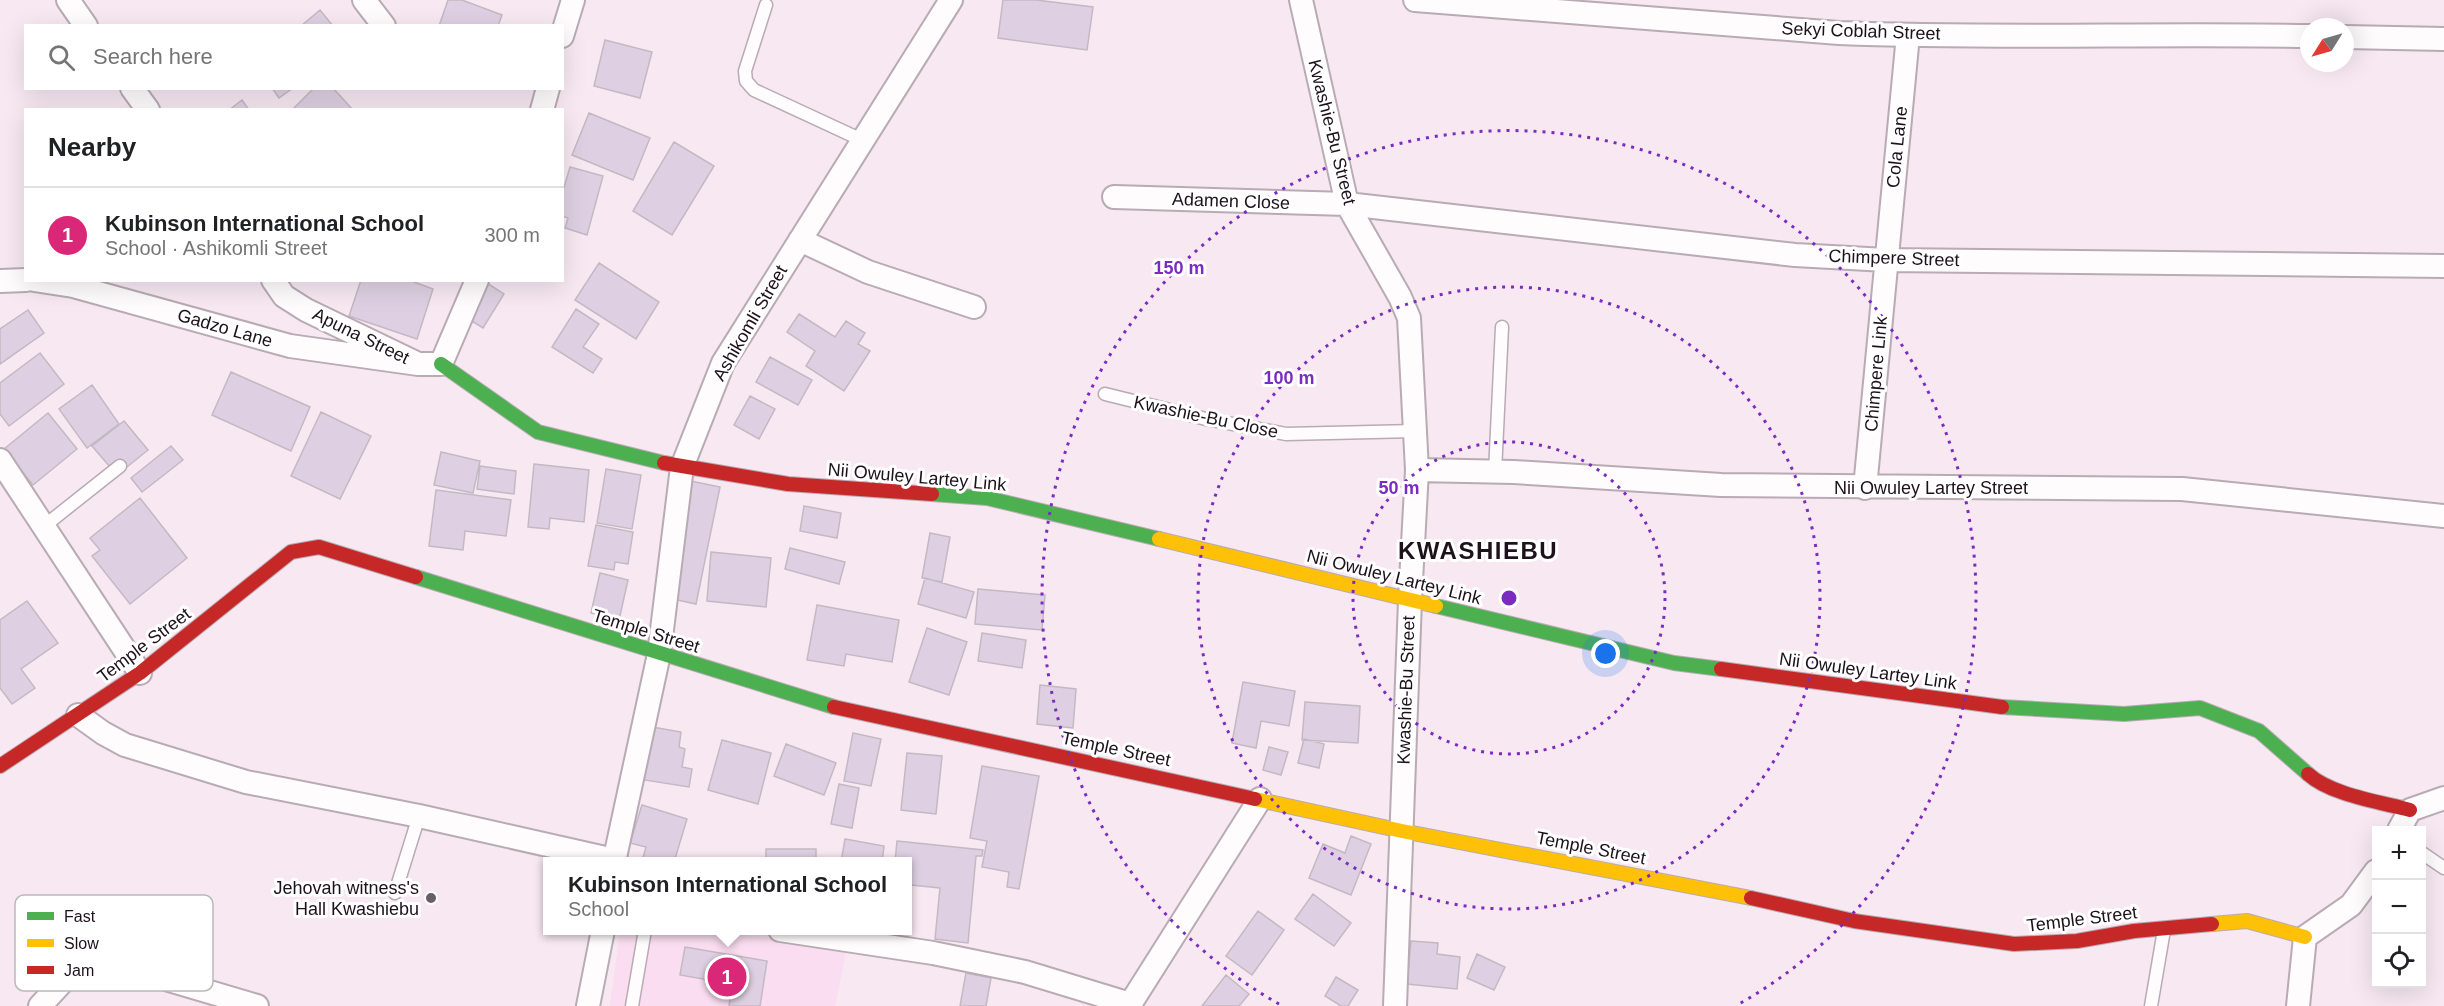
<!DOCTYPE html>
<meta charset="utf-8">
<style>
body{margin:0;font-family:Arial,sans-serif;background:#f6f6f6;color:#202124}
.controls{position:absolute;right:18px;bottom:18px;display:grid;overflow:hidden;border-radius:0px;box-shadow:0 6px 24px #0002}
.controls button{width:54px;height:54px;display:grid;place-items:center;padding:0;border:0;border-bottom:2px solid #e0e0e0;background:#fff;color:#202124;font:30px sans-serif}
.compass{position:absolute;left:2300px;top:18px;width:54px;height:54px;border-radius:50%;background:#fff;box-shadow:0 6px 24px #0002;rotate:233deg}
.you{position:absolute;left:1606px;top:654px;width:21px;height:21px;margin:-15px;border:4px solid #fff;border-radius:50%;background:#1a73e8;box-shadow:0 0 0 9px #1a73e833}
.badge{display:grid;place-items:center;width:39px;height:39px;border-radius:50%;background:#db2777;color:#fff;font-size:20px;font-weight:700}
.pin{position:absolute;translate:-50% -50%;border:3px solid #fff;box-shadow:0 2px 6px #0006}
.popup{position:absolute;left:543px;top:857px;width:369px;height:78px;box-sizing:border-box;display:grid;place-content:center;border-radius:0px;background:#fff;filter:drop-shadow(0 2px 4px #0005);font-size:20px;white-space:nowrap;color:#757577}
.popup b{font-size:22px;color:#202124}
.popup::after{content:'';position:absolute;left:50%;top:100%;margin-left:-12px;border:12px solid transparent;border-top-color:#fff}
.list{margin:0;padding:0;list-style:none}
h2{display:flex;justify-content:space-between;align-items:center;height:78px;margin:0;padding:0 24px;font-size:26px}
h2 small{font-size:20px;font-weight:400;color:#757577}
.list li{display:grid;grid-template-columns:39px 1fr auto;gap:18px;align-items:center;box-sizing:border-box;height:96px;padding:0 24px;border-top:2px solid #e0e0e0}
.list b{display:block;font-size:22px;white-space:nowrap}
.list p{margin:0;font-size:20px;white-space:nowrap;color:#757577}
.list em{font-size:20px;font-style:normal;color:#757577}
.icon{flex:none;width:33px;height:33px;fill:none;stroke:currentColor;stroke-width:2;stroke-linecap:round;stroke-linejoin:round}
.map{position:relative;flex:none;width:2444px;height:1006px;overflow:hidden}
.search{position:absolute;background:#fff;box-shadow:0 6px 24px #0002;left:24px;top:24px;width:540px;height:66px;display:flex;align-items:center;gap:15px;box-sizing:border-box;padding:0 21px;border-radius:0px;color:#757577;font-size:22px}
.panel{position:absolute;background:#fff;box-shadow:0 6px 24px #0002;left:24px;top:108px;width:540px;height:174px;border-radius:0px}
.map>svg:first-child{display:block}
.built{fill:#faddf0}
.building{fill:#ded0e2;stroke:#c3b9c3;stroke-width:1.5}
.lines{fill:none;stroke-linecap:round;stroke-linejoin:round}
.lane-casing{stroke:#b8abb3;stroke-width:15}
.street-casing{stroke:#b8abb3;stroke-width:26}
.fast-casing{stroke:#b8abb3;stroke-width:16}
.slow-casing{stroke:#b8abb3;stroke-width:16}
.jam-casing{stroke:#b8abb3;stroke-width:16}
.lane{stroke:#fefcfd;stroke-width:12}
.street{stroke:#fefcfd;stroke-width:22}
.fast{stroke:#4caf50;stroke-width:14}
.slow{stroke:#ffc107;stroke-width:14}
.jam{stroke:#c62828;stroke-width:14}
.ring{fill:none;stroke:#7b2cbf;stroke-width:3;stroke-dasharray:3 6}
.poi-dot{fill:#695d66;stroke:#fff;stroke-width:2}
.labels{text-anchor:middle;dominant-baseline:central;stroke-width:6;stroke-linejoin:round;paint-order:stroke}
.street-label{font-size:18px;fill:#1d121a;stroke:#fff}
.poi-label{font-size:18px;fill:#1d121a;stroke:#fff;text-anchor:end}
.district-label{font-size:24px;font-weight:bold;letter-spacing:1.5px;fill:#1d121a;stroke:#fff}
.key{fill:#fff;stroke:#bbb8ba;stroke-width:1.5}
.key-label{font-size:16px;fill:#1d121a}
.centre{fill:#7b2cbf;stroke:#fff;stroke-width:3}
.ring-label{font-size:18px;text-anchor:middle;font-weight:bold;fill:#7b2cbf;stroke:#fff;stroke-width:6;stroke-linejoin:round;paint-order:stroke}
</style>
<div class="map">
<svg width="2444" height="1006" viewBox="0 0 2444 1006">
<rect width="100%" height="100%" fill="#f7e8f2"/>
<path class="built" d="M620 931H712L847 948 835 1006H610Z"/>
<path class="building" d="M448 0H462L502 15 498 26H439Z
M1003 0H1036L1093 7 1087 50 998 38Z
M320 10 333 26H301Z
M605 40 652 52 640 98 594 86Z
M272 88H293L279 98Z
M314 88H333L353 110H292Z
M242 100 249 110H229Z
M589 113 650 138 633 180 572 155Z
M674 142 714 166 672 235 633 211Z
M570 167 603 176 587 235 565 228 568 218 562 216V194Z
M599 263 659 302 636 339 575 300Z
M361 280H409L433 289 417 339 349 316Z
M487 283 504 294 483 328 465 317Z
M576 309 599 324 583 347 602 359 593 373 552 347Z
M28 310 44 333 0 364V329Z
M799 314 835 337 846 321 865 333 858 344 870 351 844 391 806 366 815 351 787 332Z
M40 353 64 384 9 426 0 414V383Z
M770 357 812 380 798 405 756 382Z
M231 372 310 407 291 451 212 415Z
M92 385 119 424 87 448 59 409Z
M750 396 775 409 759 439 734 425Z
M321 412 371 436 340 499 291 476Z
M48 413 77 449 33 485 4 449Z
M124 421 148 450 117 475 92 446Z
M171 446 183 460 142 492 131 478Z
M441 452 480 461 473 493 434 485Z
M534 464 589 470 584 522 550 518 549 529 528 527Z
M480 466 516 471 514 494 477 489Z
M606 469 641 475 632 529 597 523Z
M691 481 720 487 696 604 668 598Z
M436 490 511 500 506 536 465 531 463 550 429 546Z
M140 498 187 558 130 604 92 556 100 550 90 538Z
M804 506 841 513 837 538 800 531Z
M596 525 633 532 628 564 615 562 614 570 588 566Z
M930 533 950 537 942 582 922 578Z
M790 548 845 562 839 584 785 569Z
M711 552 771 558 766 607 707 601Z
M600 573 628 580 619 620 591 613Z
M925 578 974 592 966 618 918 604Z
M978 589 1045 595 1042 630 975 624Z
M27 601 58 643 21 669 35 688 12 704 0 688V620Z
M817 605 899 620 892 662 846 654 844 666 807 660Z
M927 628 967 642 949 695 909 682Z
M982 633 1026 640 1022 668 978 661Z
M1243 682 1295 691 1289 726 1261 721 1256 748 1232 743Z
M1040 685 1076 689 1073 728 1037 724Z
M1305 702 1360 706 1358 743 1302 740Z
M647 726 681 732 679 747 685 749 682 767 692 769 689 787 638 779Z
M853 733 881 739 871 786 844 781Z
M1304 739 1324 744 1319 768 1298 763Z
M722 740 771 753 758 804 708 790Z
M786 744 836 763 824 795 774 776Z
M1269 747 1288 752 1281 775 1263 770Z
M907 753 942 756 936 814 901 810Z
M982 766 1039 776 1019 889 1007 887 1009 872 982 867 987 841 970 838Z
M839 784 859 788 852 828 831 824Z
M642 805 687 819 674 862 642 861 646 847 630 843Z
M1351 836 1371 844 1351 895 1309 878 1323 844 1345 853Z
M845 839 884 846 882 862H841Z
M897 841 983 850 982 856H976L968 943 935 939 940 888 911 885 909 910H907V862H895Z
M766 849H816V862H766Z
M1313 894 1351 923 1334 946 1295 919Z
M1258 911 1284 930 1252 975 1226 956Z
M1411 941 1438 943 1437 954 1460 957 1457 989 1407 984Z
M685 947 767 961 760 1006H729L732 984 680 975Z
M1477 954 1505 967 1494 990 1467 978Z
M966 973 991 978 986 1006H960Z
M1226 975 1249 994 1239 1006H1202Z
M1336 977 1358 990 1348 1006H1341L1325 996Z"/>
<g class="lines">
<g class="lane-casing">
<path id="lane" d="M766 5 745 71 746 81 754 90 862 140
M1105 394 1206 419 1286 434 1415 431
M1495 472 1502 327
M43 527 120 466
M2422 853 2444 868
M395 893 419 816
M632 1006 645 930
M2151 1006 2164 930"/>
</g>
<g class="street-casing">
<path id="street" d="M68 0 86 26
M364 0 384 26
M1301 0 1347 204 1400 297 1409 318 1417 470 1410 600 1395 1006
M1415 0 1839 33C1995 39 2152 33 2309 36
M562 36 573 0
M2345 37 2444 39
M132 88 148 110
M542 110 548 88
M1114 197 1347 204 1795 255 1886 260 2444 266
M800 240 868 272 974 307
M34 280 73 286 290 346 418 364
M273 280 284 296 306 310 418 364H441L477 280
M0 281 26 280
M0 460 140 673
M1417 470 1514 472 1721 485 2182 489 2444 516
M1865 488 1908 35
M78 715 103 733 125 745 246 782 419 816 614 860
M2399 830 2410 810 2444 798
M614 862 659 654 682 467 723 363 951 0
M780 930 933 953 1025 972 1130 1004
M40 1006 77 966 98 959 257 1006
M588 1006 603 930
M1129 1006 1260 799
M2298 1006 2305 937 2351 905 2376 871"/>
</g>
<g class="fast-casing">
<path id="fast" d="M441 364 538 432 664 463
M932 494 987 498 1159 539
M416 577 834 707
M1436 606 1674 663 1721 669
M2002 707 2124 714 2200 708 2259 731 2308 774"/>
</g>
<g class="slow-casing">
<path id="slow" d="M1159 539 1436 606
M1255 799 1402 831 1751 898
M2212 924 2247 921 2305 937"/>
</g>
<g class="jam-casing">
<path id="jam" d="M664 463 788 484 932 494
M1721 669 2002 707
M834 707 1255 799
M0 766 140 673 291 552 319 547 416 577
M2308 774C2331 795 2380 802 2410 810
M1751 898 1854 921 2014 944 2077 941 2134 931 2212 924"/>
</g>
<use href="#lane" class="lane"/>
<use href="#street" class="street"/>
<use href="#fast" class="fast"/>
<use href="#slow" class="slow"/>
<use href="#jam" class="jam"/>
</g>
<g class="ring">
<circle cx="1509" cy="598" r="156"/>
<circle cx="1509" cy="598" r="311"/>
<path d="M1279 1004A467 467 0 1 1 1739 1004"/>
</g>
<circle class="poi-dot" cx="431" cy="898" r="6"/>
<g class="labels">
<g class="street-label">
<text transform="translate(1861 31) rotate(2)">Sekyi Coblah Street</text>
<text transform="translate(1332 132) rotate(76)">Kwashie-Bu Street</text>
<text transform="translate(1897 147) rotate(-84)">Cola Lane</text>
<text transform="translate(1231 201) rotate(2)">Adamen Close</text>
<text transform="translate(1894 258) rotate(2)">Chimpere Street</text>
<text transform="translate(750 323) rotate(-60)">Ashikomli Street</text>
<text transform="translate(225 328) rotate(16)">Gadzo Lane</text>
<text transform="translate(361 336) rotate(26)">Apuna Street</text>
<text transform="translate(1876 374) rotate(-85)">Chimpere Link</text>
<text transform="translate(1206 417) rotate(12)">Kwashie-Bu Close</text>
<text transform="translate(917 477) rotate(5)">Nii Owuley Lartey Link</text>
<text x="1931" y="488">Nii Owuley Lartey Street</text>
<text transform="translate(1394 577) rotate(14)">Nii Owuley Lartey Link</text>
<text transform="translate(646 631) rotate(17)">Temple Street</text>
<text transform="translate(144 645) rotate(-37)">Temple Street</text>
<text transform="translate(1868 671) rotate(8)">Nii Owuley Lartey Link</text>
<text transform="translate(1406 690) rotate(-88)">Kwashie-Bu Street</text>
<text transform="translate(1116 749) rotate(12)">Temple Street</text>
<text transform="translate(1591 848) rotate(11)">Temple Street</text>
<text transform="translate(2082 919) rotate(-7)">Temple Street</text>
</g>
<g class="poi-label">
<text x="419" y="888">Jehovah witness's<tspan x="419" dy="21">Hall Kwashiebu</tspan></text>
</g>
<g class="district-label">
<text x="1478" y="550">KWASHIEBU</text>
</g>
</g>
<rect x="15" y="895" width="198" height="96" rx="9" class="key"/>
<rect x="27" y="912" width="27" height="8" fill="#4caf50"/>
<rect x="27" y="939" width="27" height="8" fill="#ffc107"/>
<rect x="27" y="966" width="27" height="8" fill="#c62828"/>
<g class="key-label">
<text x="64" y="922">Fast</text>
<text x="64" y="949">Slow</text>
<text x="64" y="976">Jam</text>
</g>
<circle cx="1509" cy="598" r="9" class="centre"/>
<g class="ring-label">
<text x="1179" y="274">150 m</text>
<text x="1289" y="384">100 m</text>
<text x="1399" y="494">50 m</text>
</g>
</svg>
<div class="controls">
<button>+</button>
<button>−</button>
<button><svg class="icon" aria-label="locate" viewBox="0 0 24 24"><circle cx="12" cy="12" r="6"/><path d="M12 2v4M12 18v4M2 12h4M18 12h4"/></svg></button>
</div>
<svg class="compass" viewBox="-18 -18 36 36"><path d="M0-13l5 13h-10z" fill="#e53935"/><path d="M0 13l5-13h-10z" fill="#757577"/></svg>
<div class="you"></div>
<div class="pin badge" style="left:727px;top:977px">1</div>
<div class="popup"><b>Kubinson International School</b>School</div>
<div class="search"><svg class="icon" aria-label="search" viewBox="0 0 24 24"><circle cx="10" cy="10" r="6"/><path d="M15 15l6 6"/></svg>Search here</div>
<section class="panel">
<h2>Nearby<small></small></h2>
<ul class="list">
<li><span class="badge">1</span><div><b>Kubinson International School</b><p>School · Ashikomli Street</p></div><em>300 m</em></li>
</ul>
</section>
</div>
